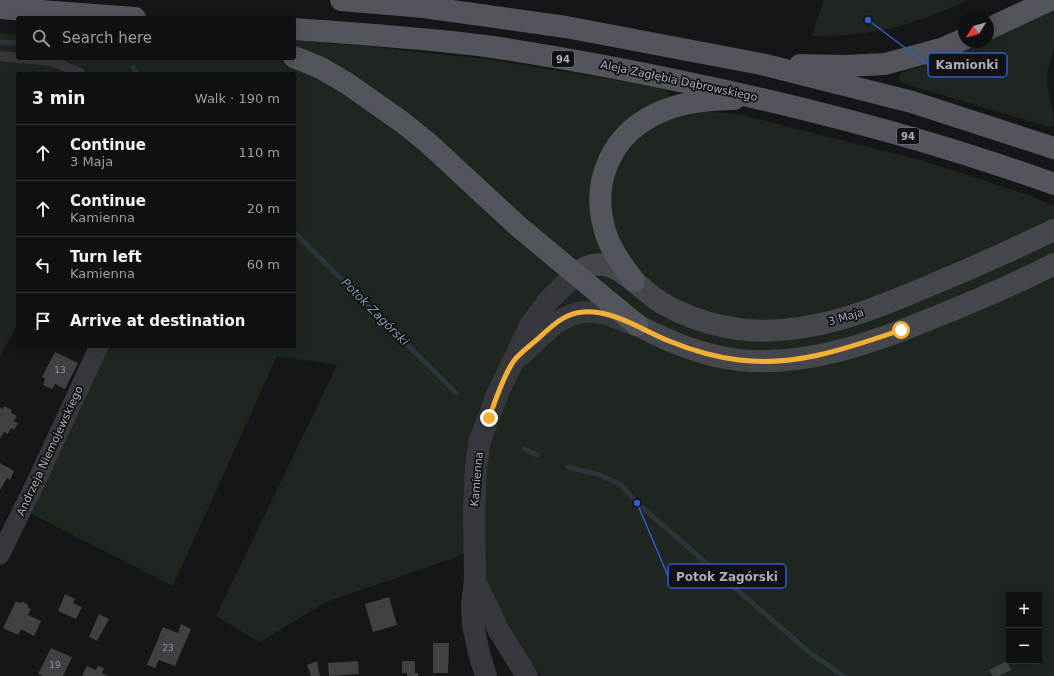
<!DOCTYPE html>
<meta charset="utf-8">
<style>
body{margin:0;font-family:"DejaVu Sans",sans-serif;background:#19191b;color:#f1f3f6}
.controls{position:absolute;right:12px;bottom:12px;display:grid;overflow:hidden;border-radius:4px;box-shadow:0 2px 10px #0003}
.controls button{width:36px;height:36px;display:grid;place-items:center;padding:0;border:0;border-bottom:1px solid #303032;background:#101012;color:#f1f3f6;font:20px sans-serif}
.compass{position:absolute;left:958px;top:12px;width:36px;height:36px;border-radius:50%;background:#101012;box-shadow:0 2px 10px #0003;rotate:233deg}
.stop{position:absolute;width:12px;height:12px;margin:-9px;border:3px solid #f2b134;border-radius:50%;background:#fff}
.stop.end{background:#f2b134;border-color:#fff;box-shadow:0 1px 4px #0008}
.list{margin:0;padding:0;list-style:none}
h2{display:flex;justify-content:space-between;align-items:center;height:52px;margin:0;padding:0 16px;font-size:17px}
h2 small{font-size:13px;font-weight:400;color:#9c9d9f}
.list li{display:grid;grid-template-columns:26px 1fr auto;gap:12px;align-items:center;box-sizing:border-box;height:56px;padding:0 16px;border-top:1px solid #303032}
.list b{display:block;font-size:15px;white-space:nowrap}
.list p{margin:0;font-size:13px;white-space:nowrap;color:#9c9d9f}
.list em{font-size:13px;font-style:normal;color:#9c9d9f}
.icon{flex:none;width:22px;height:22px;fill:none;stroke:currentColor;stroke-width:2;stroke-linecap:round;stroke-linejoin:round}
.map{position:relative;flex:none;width:1054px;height:676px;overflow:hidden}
.search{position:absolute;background:#101012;box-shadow:0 2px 10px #0003;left:16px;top:16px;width:280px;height:44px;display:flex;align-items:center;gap:10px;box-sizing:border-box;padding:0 14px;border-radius:4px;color:#9c9d9f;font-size:15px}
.panel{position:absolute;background:#101012;box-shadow:0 2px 10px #0003;left:16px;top:72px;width:280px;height:276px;border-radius:4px}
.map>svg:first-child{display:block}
.green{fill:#1e261f;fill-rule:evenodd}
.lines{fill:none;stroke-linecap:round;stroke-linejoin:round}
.stream{stroke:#2c353c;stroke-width:5}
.building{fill:#404145}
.service{stroke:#37383d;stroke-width:10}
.minor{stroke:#37383d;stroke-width:19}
.tertiary{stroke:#37383d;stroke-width:22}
.secondary{stroke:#45474d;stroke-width:22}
.primary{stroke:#53555c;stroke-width:22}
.route{stroke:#f2b134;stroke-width:5}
.labels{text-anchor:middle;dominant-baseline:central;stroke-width:3.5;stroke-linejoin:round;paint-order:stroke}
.number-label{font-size:9px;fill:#8e929b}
.shield{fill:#111113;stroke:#7b7e86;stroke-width:1}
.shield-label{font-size:10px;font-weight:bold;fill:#a8adb8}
.street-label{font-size:11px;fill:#a8adb8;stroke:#111113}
.water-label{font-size:12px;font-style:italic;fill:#7f9bb3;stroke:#111113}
.leader{fill:none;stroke:#325cd3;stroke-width:1.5}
.callout-dot{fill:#325cd3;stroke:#111113;stroke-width:1.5}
.callout{fill:#111113;stroke:#325cd3;stroke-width:1.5}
.callout-label{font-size:12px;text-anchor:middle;font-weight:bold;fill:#a8adb8}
</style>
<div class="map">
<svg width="1054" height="676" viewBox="0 0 1054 676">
<rect width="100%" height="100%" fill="#161618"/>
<path class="green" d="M824 0H968C932 16 895 31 855 34 841 36 826 35 812 36Z
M1054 8C1054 20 1054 37 1054 49 1052 58 1048 66 1047 76 1047 93 1054 108 1054 125L1049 127 905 84C900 82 897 79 900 74L902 72 944 60 982 42H988V39Z
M0 33 18 35V58H294V40L364 46 487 59 664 88 681 109 742 115 924 161 1031 196 1054 206V676H541L536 668 532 669 487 589 477 545 457 557 326 602 260 642 216 616 337 365 277 356 173 586 30 513 105 346H294V74H18V323L0 357ZM1009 595H1039V661H1009Z"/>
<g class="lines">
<path class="stream" d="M0 42 18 43
M133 67 137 74
M294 232 456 393
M524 449 537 455
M568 467 600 475 621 485 637 503 809 652 843 676"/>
</g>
<path class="building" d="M55 352 78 363 65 389 55 384 52 389 43 385 45 379 42 377Z
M4 406 12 410 11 413 17 416 14 421 18 423 14 430 11 428 8 434 4 432 0 439V407L3 409Z
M0 463 14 471 10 480 7 478 0 490Z
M65 594 75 599 73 603 82 607 76 619 58 611Z
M389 597 397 625 373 632 365 604Z
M16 601 19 603 23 602 27 604 28 607 31 609 28 615 41 621 34 636 21 629 18 635 3 628Z
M99 614 109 619 97 641 89 637Z
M181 624 191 629 175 666 159 660 155 668 147 665 163 627 178 633Z
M433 643H449L448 673H433Z
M51 648 72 657 63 676H43L38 674Z
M317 661 320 676H311L307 665Z
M358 661 359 674 329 676 328 663Z
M402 661H415V673H418V676H407V673H402Z
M1007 661 1011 670 999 676H993L989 670Z
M87 666 96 670 98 666 104 668 102 673 108 676H82Z"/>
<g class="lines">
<path class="service" d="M0 56 18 58
M19 58 52 61 80 73"/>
<path class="minor" d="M0 555 36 482 99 346"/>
<path class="tertiary" d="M521 355C546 332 567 303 606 314 615 317 625 321 635 325
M475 581 499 631 527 676
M486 676 479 653 473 625 472 606 475 579 474 512 476 466 480 440 497 395 530 326 548 301 576 274"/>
<path class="secondary" d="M576 274C606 247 633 283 656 299 662 304 670 307 677 311 696 320 717 326 738 329 807 338 876 309 938 282 977 266 1016 248 1054 230
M637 325C669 342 703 356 739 360 814 368 887 337 955 309 988 295 1022 281 1054 264"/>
<path class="primary" d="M341 0 424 7 566 27 761 64 912 102 1054 148
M0 8 135 18
M294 29C360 34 427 38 493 47 558 57 624 69 689 83 813 109 935 141 1054 184
M988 29 1050 0
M294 57 321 68 348 84 402 122 427 142 519 227 637 325
M800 65 845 66 885 64 944 48 964 39
M634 281C624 267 613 254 607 237 588 183 611 131 665 110 686 102 711 99 734 99"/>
</g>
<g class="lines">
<path class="route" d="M489 418C496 399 502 379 513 362 519 353 534 343 542 335 554 324 566 313 583 312 614 310 642 330 669 341 691 350 714 357 739 360 796 367 848 348 901 330"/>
</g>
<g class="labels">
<g class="number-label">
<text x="60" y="370">13</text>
<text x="168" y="648">23</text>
<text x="55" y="665">19</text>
</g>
<g class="shield">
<rect x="552" y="51" width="22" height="16" rx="3"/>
<rect x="897" y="128" width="22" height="16" rx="3"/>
</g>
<g class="shield-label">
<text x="563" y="59">94</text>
<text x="908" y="136">94</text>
</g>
<g class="street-label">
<text transform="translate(679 81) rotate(12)">Aleja Zagłębia Dąbrowskiego</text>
<text transform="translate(846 317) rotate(-16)">3 Maja</text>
<text transform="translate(50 451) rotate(-65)">Andrzeja Niemojewskiego</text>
<text transform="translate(477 479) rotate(-85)">Kamienna</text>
</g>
<g class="water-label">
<text transform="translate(375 312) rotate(45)">Potok Zagórski</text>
</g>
</g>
<path class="leader" d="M868 20L928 65M637 503L668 576"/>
<g class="callout-dot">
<circle cx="868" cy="20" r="4"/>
<circle cx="637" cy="503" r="4"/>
</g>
<g class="callout">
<rect x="928" y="53" width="79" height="24" rx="4"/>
<rect x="668" y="564" width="118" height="24" rx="4"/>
</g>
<g class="callout-label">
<text x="967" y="69">Kamionki</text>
<text x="727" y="581">Potok Zagórski</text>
</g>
</svg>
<div class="controls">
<button>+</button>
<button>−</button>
</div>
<svg class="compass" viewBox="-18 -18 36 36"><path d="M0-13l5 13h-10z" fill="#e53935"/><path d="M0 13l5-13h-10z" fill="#9c9d9f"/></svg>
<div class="stop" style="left:901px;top:330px"></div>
<div class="stop end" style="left:489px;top:418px"></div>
<div class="search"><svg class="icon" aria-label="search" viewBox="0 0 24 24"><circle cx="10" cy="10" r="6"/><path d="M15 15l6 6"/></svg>Search here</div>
<section class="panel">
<h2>3 min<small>Walk · 190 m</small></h2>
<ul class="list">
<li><svg class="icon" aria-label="ahead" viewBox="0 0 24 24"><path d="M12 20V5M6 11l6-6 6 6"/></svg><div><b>Continue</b><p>3 Maja</p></div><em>110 m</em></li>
<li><svg class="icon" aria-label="ahead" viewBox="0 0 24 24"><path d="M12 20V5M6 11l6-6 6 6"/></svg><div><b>Continue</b><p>Kamienna</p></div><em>20 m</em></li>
<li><svg class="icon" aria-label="left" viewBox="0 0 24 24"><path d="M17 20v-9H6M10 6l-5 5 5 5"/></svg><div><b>Turn left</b><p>Kamienna</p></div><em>60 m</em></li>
<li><svg class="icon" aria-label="arrive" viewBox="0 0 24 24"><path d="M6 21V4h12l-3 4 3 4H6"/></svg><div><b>Arrive at destination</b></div></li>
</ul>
</section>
</div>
